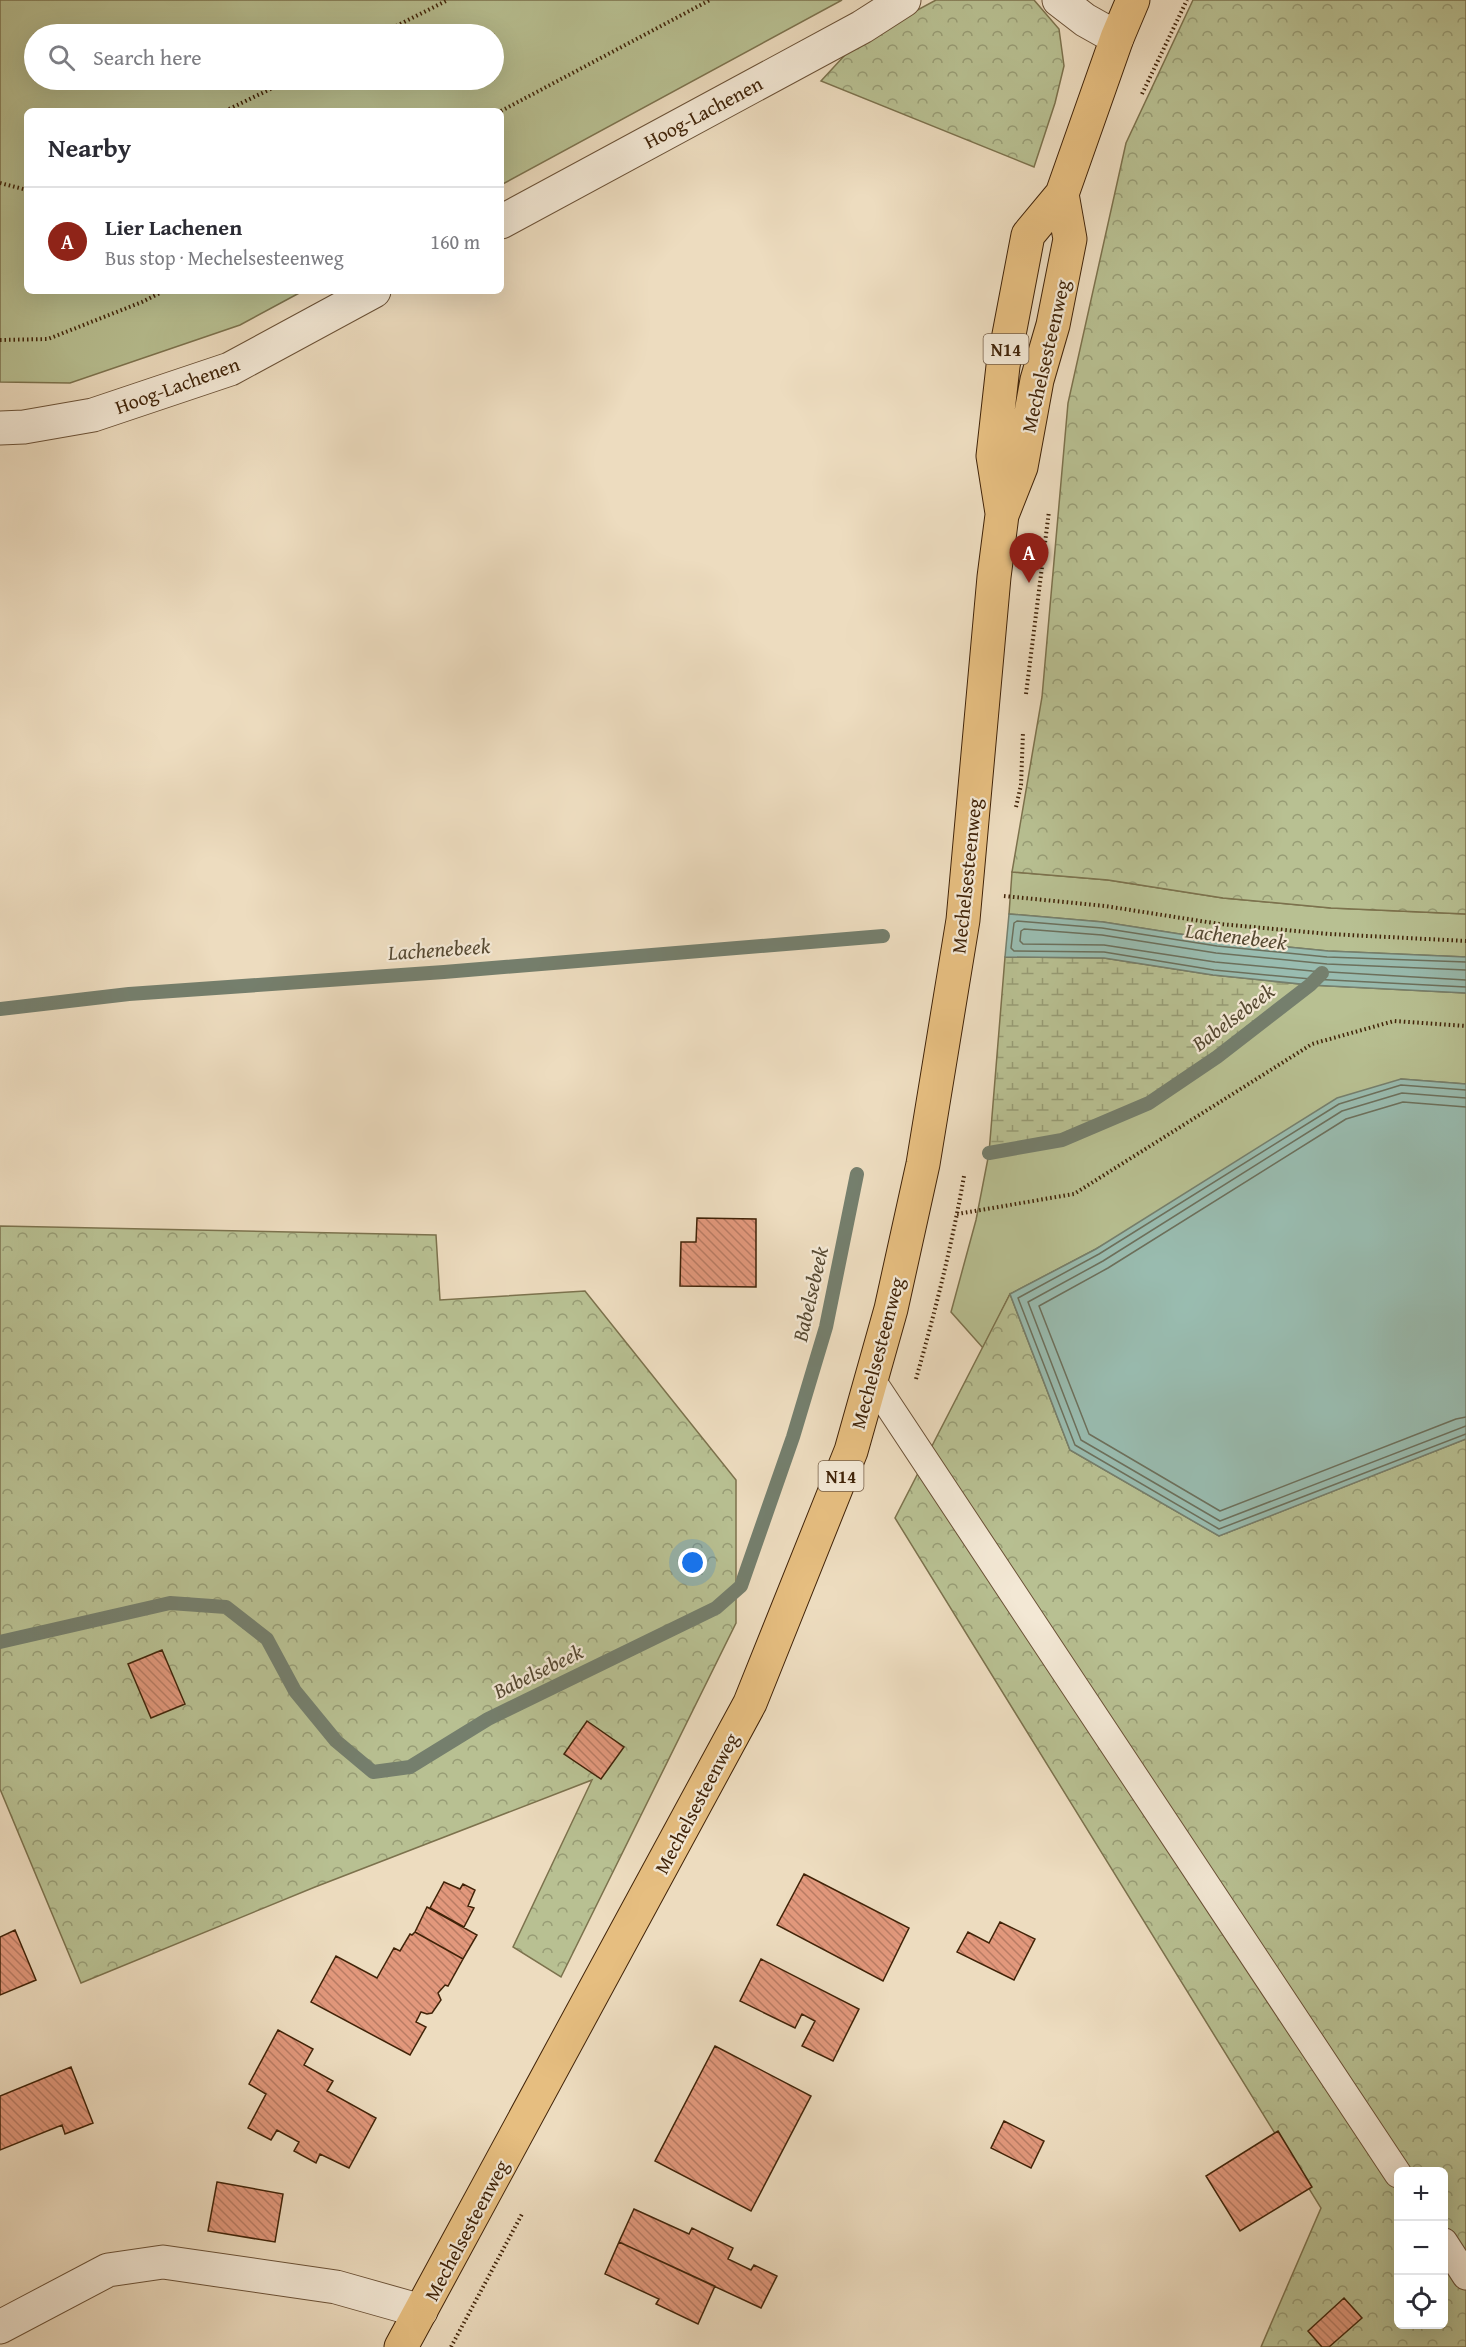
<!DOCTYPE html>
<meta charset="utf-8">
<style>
body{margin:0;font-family:"Gentium Book Plus",serif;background:#f2f2f3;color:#2b2b33}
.controls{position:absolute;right:18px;bottom:18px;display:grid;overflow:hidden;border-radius:9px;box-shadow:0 6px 24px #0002}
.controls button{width:54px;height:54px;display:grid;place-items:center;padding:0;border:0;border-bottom:2px solid #e1e1e2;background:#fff;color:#2b2b33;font:30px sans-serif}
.you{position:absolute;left:693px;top:1563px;width:21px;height:21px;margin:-15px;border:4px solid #fff;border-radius:50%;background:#1a73e8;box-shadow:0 0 0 9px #1a73e833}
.badge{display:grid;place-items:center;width:39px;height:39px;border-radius:50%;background:#8f2418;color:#fff;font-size:20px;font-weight:700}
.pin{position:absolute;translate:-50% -50px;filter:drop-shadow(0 2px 3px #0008)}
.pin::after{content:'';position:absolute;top:32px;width:21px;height:18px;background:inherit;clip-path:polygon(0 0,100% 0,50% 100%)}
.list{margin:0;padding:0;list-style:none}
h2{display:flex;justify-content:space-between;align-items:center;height:78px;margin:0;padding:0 24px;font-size:26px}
h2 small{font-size:20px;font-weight:400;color:#7c7c81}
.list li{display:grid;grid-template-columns:39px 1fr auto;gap:18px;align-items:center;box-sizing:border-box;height:108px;padding:0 24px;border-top:2px solid #e1e1e2}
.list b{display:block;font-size:22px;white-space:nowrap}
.list p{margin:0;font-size:20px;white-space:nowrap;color:#7c7c81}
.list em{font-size:20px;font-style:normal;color:#7c7c81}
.icon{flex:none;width:33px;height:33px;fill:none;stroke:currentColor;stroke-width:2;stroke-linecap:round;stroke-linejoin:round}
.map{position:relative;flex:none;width:1466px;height:2347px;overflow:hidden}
.search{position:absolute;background:#fff;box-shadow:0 6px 24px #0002;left:24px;top:24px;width:480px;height:66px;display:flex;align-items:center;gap:15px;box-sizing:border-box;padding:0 21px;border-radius:33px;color:#7c7c81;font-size:22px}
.panel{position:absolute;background:#fff;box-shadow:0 6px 24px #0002;left:24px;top:108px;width:480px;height:186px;border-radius:9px}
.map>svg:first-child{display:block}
.grass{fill:#b8c092;stroke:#7c724d;stroke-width:1.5;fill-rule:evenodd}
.forest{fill:url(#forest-crowns);stroke:#7c724d;stroke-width:1.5;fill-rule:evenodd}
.wetland{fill:url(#wetland-marsh);stroke:#7c724d;stroke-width:1.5}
.water{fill:#99bcb0;stroke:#757f6d;stroke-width:1.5}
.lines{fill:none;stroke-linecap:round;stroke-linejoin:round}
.shore{stroke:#6c705c;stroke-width:1.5}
.stream{stroke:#757f6d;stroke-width:14}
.building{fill:url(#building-back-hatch);stroke:#402308;stroke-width:1.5}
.lane-casing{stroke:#6b5136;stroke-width:29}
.street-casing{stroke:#6b5136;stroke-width:35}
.primary-casing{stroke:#402308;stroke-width:35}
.path{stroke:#402308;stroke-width:4;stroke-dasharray:1.5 3;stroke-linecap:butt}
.lane{stroke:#f3e8d5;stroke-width:27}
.street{stroke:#f3e8d5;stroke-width:33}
.primary{stroke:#e6be80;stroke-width:33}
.labels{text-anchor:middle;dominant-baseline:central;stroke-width:4.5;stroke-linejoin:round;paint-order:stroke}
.shield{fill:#f3e8d5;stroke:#765e46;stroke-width:1.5}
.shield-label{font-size:18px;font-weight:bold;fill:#402308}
.street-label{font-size:20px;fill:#402308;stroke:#f3e8d5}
.water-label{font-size:21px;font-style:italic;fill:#564932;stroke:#f3e8d5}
</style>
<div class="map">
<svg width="1466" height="2347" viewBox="0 0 1466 2347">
<defs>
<pattern id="forest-crowns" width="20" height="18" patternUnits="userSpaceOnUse" patternTransform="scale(1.5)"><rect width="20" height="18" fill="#b8c092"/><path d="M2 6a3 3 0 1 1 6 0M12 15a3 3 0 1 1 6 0" fill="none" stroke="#979c75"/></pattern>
<pattern id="wetland-marsh" width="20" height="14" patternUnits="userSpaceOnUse" patternTransform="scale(1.5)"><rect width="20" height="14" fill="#b8c092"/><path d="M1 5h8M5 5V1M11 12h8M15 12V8" fill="none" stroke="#979c75"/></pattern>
<pattern id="building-back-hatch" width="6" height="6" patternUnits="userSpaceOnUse" patternTransform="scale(1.5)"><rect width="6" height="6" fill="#e2987c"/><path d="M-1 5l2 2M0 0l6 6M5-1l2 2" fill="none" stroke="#b97c64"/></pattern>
</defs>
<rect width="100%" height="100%" fill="#eddcbf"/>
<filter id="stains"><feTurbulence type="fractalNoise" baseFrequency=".00333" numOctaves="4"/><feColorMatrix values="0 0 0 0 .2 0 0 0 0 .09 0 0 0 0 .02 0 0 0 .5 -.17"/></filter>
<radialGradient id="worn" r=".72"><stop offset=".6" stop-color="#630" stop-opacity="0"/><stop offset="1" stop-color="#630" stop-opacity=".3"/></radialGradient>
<path class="grass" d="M0 0H842L501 185V111H27V291H303L240 325 70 383 0 382ZM34 34H494V80H34Z
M1012 872 1108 880 1223 898 1331 908 1466 914V957L1328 951 1218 940 1103 922 1009 914Z
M1310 985 1466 993V1084L1401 1079 1096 1249 1010 1294 983 1348 951 1312 976 1220 989 1153 1005 1152 1149 1103 1217 1057Z"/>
<path class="forest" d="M936 0H1034L1059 29 1064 66 1055 103 1034 167 821 81 856 43Z
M1193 0H1466V914L1331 908 1223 898 1108 880 1012 872 1042 697 1068 403 1126 143Z
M0 1226 436 1235 440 1300 585 1291 736 1480V1623L561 1977 513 1947 592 1780 315 1887 81 1983 0 1789Z
M1010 1294 1070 1450 1219 1536 1466 1439V2347H1261L1321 2208 895 1518ZM1398 2172H1444V2324H1398Z"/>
<path class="wetland" d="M1005 957 1104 958 1213 975 1310 985 1217 1057 1149 1103 1062 1140 989 1153Z"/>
<path class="water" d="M1009 914 1103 922 1218 940 1328 951 1466 957V993L1310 985 1213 975 1104 958 1005 957Z
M1401 1079 1466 1084V1439L1219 1536 1070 1450 1010 1294 1096 1249 1337 1098Z"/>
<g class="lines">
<path class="shore" d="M1466 962 1327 957 1217 946 1102 928 1017 921 1014 923 1011 948 1014 951 1104 952 1214 970 1311 979 1466 987
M1466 970 1327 964 1216 953 1102 935 1024 929 1021 931 1020 941 1023 944 1104 945 1215 962 1312 971 1466 980
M1466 1090 1401 1085 1339 1104 1099 1254 1018 1298 1075 1445 1219 1529 1466 1434
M1466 1098 1402 1093 1342 1111 1103 1261 1028 1302 1081 1440 1220 1521 1466 1426
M1466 1107 1403 1102 1346 1119 1108 1268 1039 1306 1089 1434 1220 1511 1456 1419 1466 1417"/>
<path class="stream" d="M0 1009 129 994 444 972 883 936
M989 1153 1062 1140 1149 1103 1217 1057 1310 985 1322 973
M0 1642 170 1603 226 1607 267 1639 295 1691 336 1741 373 1772 410 1767 488 1719 716 1608 741 1586 793 1437 826 1327 857 1174"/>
</g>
<path class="building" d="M697 1218 756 1219V1287L680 1286 681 1242H696Z
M162 1650 185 1704 151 1718 128 1664Z
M587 1721 624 1747 601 1779 564 1754Z
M804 1874 909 1928 883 1981 777 1925Z
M444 1882 460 1889 463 1884 475 1890 468 1906 474 1908 464 1927 430 1908Z
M427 1907 477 1935 463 1959 415 1932Z
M1000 1922 1035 1939 1014 1980 957 1952 968 1932 989 1943Z
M15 1930 36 1980 0 1995V1937Z
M415 1932 463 1959 448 1986 445 1985 438 1993 441 2000 432 2013 427 2014 421 2012 416 2022 426 2027 410 2055 311 2002 336 1956 377 1978 394 1948 400 1951 410 1934 412 1935Z
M761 1959 859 2009 833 2061 802 2046 815 2021 802 2014 795 2028 740 2001Z
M278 2030 313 2049 304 2065 333 2081 327 2091 376 2118 349 2168 320 2154 316 2163 294 2151 299 2142 277 2130 271 2140 248 2128 266 2094 249 2084Z
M715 2046 811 2096 751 2211 655 2161Z
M71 2067 93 2123 65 2134 62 2125 0 2150V2096Z
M1004 2121 1044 2141 1031 2168 991 2148Z
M1278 2131 1312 2187 1240 2231 1206 2176Z
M217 2182 283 2194 275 2242 208 2231Z
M634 2209 689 2234 692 2228 733 2248 728 2259 751 2270 754 2265 777 2276 761 2308 619 2242Z
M619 2242 715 2286 698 2324 656 2304 659 2299 605 2274Z
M1344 2298 1362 2318 1329 2347H1322L1308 2331Z"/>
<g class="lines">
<g class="lane-casing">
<path id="lane" d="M871 1379 1398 2174
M1444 2242 1466 2276"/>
</g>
<g class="street-casing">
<path id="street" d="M1059 0 1085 20 1117 38
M501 222 862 27 904 0
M0 428 24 427 93 415 230 369 374 291
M0 2327 108 2270 163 2262 336 2287 421 2311"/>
</g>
<g class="primary-casing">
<path id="primary" d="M1002 513 993 456 1003 366 1028 235 1062 194 1117 38 1133 0
M401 2347 750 1703 851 1451 891 1309 923 1164 963 920 994 577 1002 515 1021 467 1037 380 1053 325 1070 239 1062 194"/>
</g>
<path class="path" d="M380 34 448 0
M1142 94 1187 0
M225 111 289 80
M501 111 710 0
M0 183 27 190
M0 340 48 339 142 302 164 291
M1026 694 1049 511
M1016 807 1021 785 1023 732
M1004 896 1105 906 1220 924 1329 934 1466 941
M957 1214 1074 1194 1312 1044 1394 1021 1466 1026
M916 1379C935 1312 952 1245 964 1176
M451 2347 522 2214"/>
<use href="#lane" class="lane"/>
<use href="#street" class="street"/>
<use href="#primary" class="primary"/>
</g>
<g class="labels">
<g class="shield">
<rect x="983.5" y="334" width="45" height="30" rx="4.5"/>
<rect x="818.5" y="1461" width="45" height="30" rx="4.5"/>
</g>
<g class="shield-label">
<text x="1006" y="349">N14</text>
<text x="841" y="1476">N14</text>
</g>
<g class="street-label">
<text transform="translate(703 112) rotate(-28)">Hoog-Lachenen</text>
<text transform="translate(1045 356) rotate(-77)">Mechelsesteenweg</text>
<text transform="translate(177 385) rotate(-20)">Hoog-Lachenen</text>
<text transform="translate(966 876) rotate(-84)">Mechelsesteenweg</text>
<text transform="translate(877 1353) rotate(-75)">Mechelsesteenweg</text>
<text transform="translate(696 1803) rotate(-62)">Mechelsesteenweg</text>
<text transform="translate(466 2230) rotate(-62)">Mechelsesteenweg</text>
</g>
<g class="water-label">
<text transform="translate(1236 936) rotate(7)">Lachenebeek</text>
<text transform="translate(439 949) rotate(-4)">Lachenebeek</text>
<text transform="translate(1233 1017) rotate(-37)">Babelsebeek</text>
<text transform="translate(810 1294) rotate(-77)">Babelsebeek</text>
<text transform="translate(538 1671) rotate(-26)">Babelsebeek</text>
</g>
</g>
<rect width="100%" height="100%" filter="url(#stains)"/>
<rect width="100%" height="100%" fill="url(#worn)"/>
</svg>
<div class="controls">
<button>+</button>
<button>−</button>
<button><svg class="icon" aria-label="locate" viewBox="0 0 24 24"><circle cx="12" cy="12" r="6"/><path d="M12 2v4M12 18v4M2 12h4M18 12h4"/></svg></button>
</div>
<div class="you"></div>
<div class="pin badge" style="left:1029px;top:583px">A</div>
<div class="search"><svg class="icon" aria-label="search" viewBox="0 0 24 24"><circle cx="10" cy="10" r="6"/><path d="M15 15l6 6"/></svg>Search here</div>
<section class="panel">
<h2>Nearby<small></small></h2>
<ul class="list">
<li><span class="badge">A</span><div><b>Lier Lachenen</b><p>Bus stop · Mechelsesteenweg</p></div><em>160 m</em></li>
</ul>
</section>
</div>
